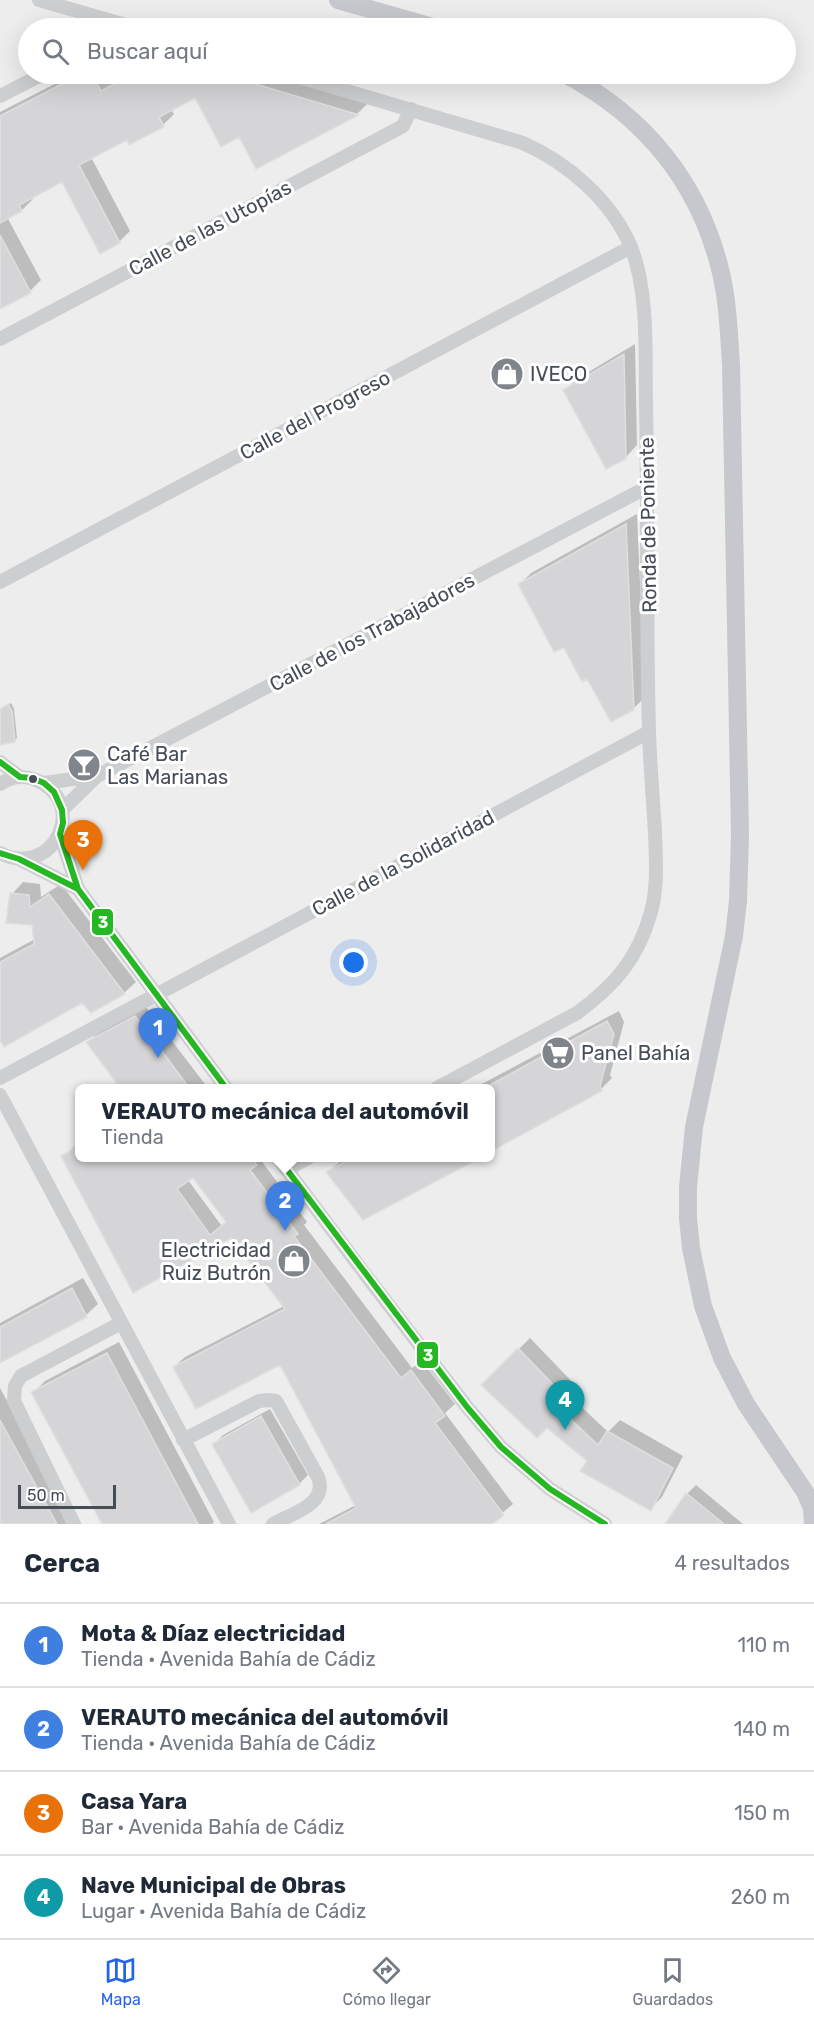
<!DOCTYPE html>
<html lang="es">
<meta charset="utf-8">
<style>
body{margin:0;font-family:Rubik,sans-serif;background:#f6f6f7;color:#1f2937}
.scale{position:absolute;left:18px;bottom:15px;width:98px;box-sizing:border-box;padding-left:6px;border:3px solid #454d58;border-top:0;font-size:16px;line-height:21px;white-space:nowrap;color:#454d58;-webkit-text-stroke:4px #fff;paint-order:stroke}
.you{position:absolute;left:354px;top:963px;width:21px;height:21px;margin:-15px;border:4px solid #fff;border-radius:50%;background:#1a73e8;box-shadow:0 0 0 9px #1a73e833}
.badge{display:grid;place-items:center;width:39px;height:39px;border-radius:50%;background:#2563eb;color:#fff;font-size:20px;font-weight:700}
.pin{position:absolute;translate:-50% -50px;filter:drop-shadow(0 2px 3px #0008)}
.pin::after{content:'';position:absolute;top:32px;width:21px;height:18px;background:inherit;clip-path:polygon(0 0,100% 0,50% 100%)}
.popup{position:absolute;left:75px;top:1084px;width:420px;height:78px;box-sizing:border-box;display:grid;place-content:center;border-radius:9px;background:#fff;filter:drop-shadow(0 2px 4px #0005);font-size:20px;white-space:nowrap;color:#747a83}
.popup b{font-size:22px;color:#1f2937}
.popup::after{content:'';position:absolute;left:50%;top:100%;margin-left:-12px;border:12px solid transparent;border-top-color:#fff}
.list{margin:0;padding:0;list-style:none}
h2{display:flex;justify-content:space-between;align-items:center;height:78px;margin:0;padding:0 24px;font-size:26px}
h2 small{font-size:20px;font-weight:400;color:#747a83}
.list li{display:grid;grid-template-columns:39px 1fr auto;gap:18px;align-items:center;box-sizing:border-box;height:84px;padding:0 24px;border-top:2px solid #e0e1e3}
.list b{display:block;font-size:22px;white-space:nowrap}
.list p{margin:0;font-size:20px;white-space:nowrap;color:#747a83}
.list em{font-size:20px;font-style:normal;color:#747a83}
.icon{flex:none;width:33px;height:33px;fill:none;stroke:currentColor;stroke-width:2;stroke-linecap:round;stroke-linejoin:round}
.map{position:relative;flex:none;width:814px;height:1524px;overflow:hidden}
.search{position:absolute;background:#fff;box-shadow:0 6px 24px #0002;left:18px;right:18px;top:18px;height:66px;display:flex;align-items:center;gap:15px;box-sizing:border-box;padding:0 21px;border-radius:33px;color:#747a83;font-size:22px}
.sheet{height:414px;background:#fff}
nav{display:flex;justify-content:space-around;align-items:center;box-sizing:border-box;height:84px;border-top:2px solid #e0e1e3;background:#fff;font-size:16px;color:#747a83}
nav a{display:grid;justify-items:center;gap:3px}
nav .on{color:#2563eb}
.map>svg:first-child{display:block}
.shadow{fill:#0003;fill-rule:evenodd}
.building{fill:#d5d5d7;stroke:#dfdfe0;stroke-width:1.5;fill-rule:evenodd}
.lines{fill:none;stroke-linecap:round;stroke-linejoin:round}
.minor{stroke:#ccced0;stroke-width:14}
.major{stroke:#c6c8cd;stroke-width:18}
.bus-1-casing{stroke:#fff;stroke-width:10}
.bus-1{stroke:#26b823;stroke-width:6}
.bus-dot{fill:#454d58;stroke:#fff;stroke-width:2}
.labels{text-anchor:middle;dominant-baseline:central;stroke-width:6;stroke-linejoin:round;paint-order:stroke}
.street-label{font-size:20px;fill:#454d58;stroke:#fff}
.poi-label{font-size:20px;fill:#454d58;stroke:#fff;text-anchor:start}
.line-badge{stroke:#fff;stroke-width:2}
.badge-label{font-size:16px;text-anchor:middle;font-weight:bold;fill:#fff}
</style>
<div class="map">
<svg width="814" height="1524" viewBox="0 0 814 1524">
<rect width="100%" height="100%" fill="#eeeded"/>
<path class="shadow" d="M74 74H108L112 81 126 74H269L368 103 358 113 256 167 240 135 195 96 171 109 174 114 163 125 128 138 91 157 130 231 119 242 101 252 63 180 31 197 33 199 22 210 7 217 41 280 30 291 0 307V112Z
M635 344 637 445 625 458 565 390 577 379Z
M637 514 645 697 633 709 588 677 520 584 531 573Z
M11 703 14 709 17 738 15 740 0 743V710Z
M23 882 40 884 41 897 61 884 136 982 124 993 83 1001 0 1037V958L35 939 33 924 12 894Z
M146 1007 208 1088H122L88 1043 98 1032Z
M619 1011 624 1022 610 1075 612 1078 601 1089 490 1149V1088H474Z
M80 1142V1158H262L260 1159 307 1222 304 1225 412 1368 422 1361 455 1404 445 1413 513 1504 489 1524H319L356 1505 280 1363 174 1367 185 1357 284 1306 232 1236 134 1291 63 1156ZM193 1176 227 1221 221 1225 188 1180Z
M345 1158H475L363 1218 327 1172Z
M83 1278 98 1304 86 1315 0 1362V1323Z
M530 1338 581 1391 573 1399 608 1432 620 1420 683 1456 662 1497 650 1509 547 1426 483 1385Z
M119 1342 214 1522 212 1524H103L33 1393 45 1381Z
M0 1388 74 1524H0Z
M270 1409 308 1475 299 1484 214 1444 223 1435Z
M696 1485 743 1524H675L669 1521 687 1494Z"/>
<path class="building" d="M81 74H92L101 91 134 74H222L359 115 256 169 239 137 221 147 195 98 159 117 164 127 129 145 127 140 79 165 120 243 100 254 62 182 19 205 22 211 0 223V116Z
M0 235 31 293 0 309Z
M624 354 626 459 606 469 563 390Z
M626 524 634 710 611 722 587 679 582 682 564 648 554 652 518 584Z
M8 704 12 711 15 742 0 745V709Z
M10 893 29 895 30 907 49 894 125 994 91 1013 82 1003 4 1047 0 1040V962L34 944 32 925 6 923Z
M135 1016 167 1058 190 1089H121L86 1042Z
M607 1021 614 1034 600 1086 602 1091 490 1152V1085Z
M80 1145V1158H251L257 1165 250 1170 298 1234 294 1236 401 1378 411 1370 445 1416 435 1423 504 1515 492 1524H326L356 1508 280 1365 196 1409 173 1367 285 1309 231 1238 133 1293 61 1156ZM193 1178 226 1222 210 1235 177 1189Z
M352 1158H480L363 1220 326 1172Z
M72 1288 87 1317 0 1363V1327Z
M518 1348 571 1403 563 1412 598 1445 607 1431 673 1468 651 1511 580 1471 587 1461 547 1428 537 1438 481 1385Z
M107 1353 198 1524H102L31 1392Z
M261 1416 300 1485 251 1513 212 1444Z
M0 1420 57 1524H0Z
M686 1493 724 1524H665Z"/>
<g class="lines">
<path class="minor" d="M39 0 136 28
M289 74 523 143C568 163 611 200 631 247 649 293 645 354 646 403 648 512 646 622 649 732 650 765 653 798 655 832 656 859 658 886 651 912 638 959 615 985 577 1013L437 1088
M0 96 43 74
M0 339 403 126 411 109
M0 582 631 247
M0 762 20 777
M44 783 95 776
M0 784C11 777 24 775 36 780 90 802 54 880 0 853
M62 810 97 776 638 492 648 490
M60 834 78 889 226 1088
M19 859 78 889
M0 1078 649 732
M0 1095 229 1524
M278 1158 368 1278 467 1407 501 1447 550 1489 605 1524
M287 1169 308 1158
M183 1440 259 1401 269 1400 276 1401 318 1477C329 1504 291 1514 273 1524
M74 1524 14 1401 15 1386 21 1376 121 1323"/>
<path class="major" d="M338 0 436 28
M565 74C646 117 700 184 721 273 728 303 729 335 731 365L740 835 738 901 734 936 694 1127 688 1187V1218L691 1248 703 1306 722 1358 746 1404 805 1492 812 1508 813 1524"/>
<g class="bus-1-casing">
<path id="bus-1" d="M0 762 20 777 32 778 44 783 54 792 62 810 63 823 60 834 78 889 226 1088
M0 853 19 859 78 889 90 905
M278 1158 467 1407 501 1447 550 1489 605 1524"/>
</g>
<use href="#bus-1" class="bus-1"/>
</g>
<defs>
<g id="shop-disc" transform="scale(1.725)"><circle r="9.5" fill="#80858c" stroke="#fff"/><path d="M-5-2.5h2.3a2.7 3.5 0 0 1 5.4 0H5L5.5 6h-11ZM-1.5-2.5h3a1.5 2.3 0 0 0-3 0Z" fill="#fff"/></g>
<g id="bar-disc" transform="scale(1.725)"><circle r="9.5" fill="#80858c" stroke="#fff"/><path d="M-6-5H6L.8 .8V4.5H3.5V6h-7V4.5H-.8V.8Z" fill="#fff"/></g>
<g id="supermarket-disc" transform="scale(1.725)"><circle r="9.5" fill="#80858c" stroke="#fff"/><path d="M-6-5.5h2.5l.6 2H6L4.5 2H-2.5L-4.4-4H-6ZM-1.5 3.2a1.3 1.3 0 1 0 .1 0ZM3 3.2a1.3 1.3 0 1 0 .1 0Z" fill="#fff"/></g>
</defs>
<g fill-rule="evenodd">
<use href="#shop-disc" x="507" y="374"/>
<use href="#bar-disc" x="84" y="765"/>
<use href="#supermarket-disc" x="558" y="1053"/>
<use href="#shop-disc" x="294" y="1261"/>
</g>
<circle class="bus-dot" cx="33" cy="779" r="5"/>
<g class="labels">
<g class="street-label">
<text transform="translate(210 228) rotate(-28)">Calle de las Utopías</text>
<text transform="translate(315 415) rotate(-28)">Calle del Progreso</text>
<text transform="translate(648 525) rotate(-91)">Ronda de Poniente</text>
<text transform="translate(372 632) rotate(-28)">Calle de los Trabajadores</text>
<text transform="translate(403 863) rotate(-28)">Calle de la Solidaridad</text>
</g>
<g class="poi-label">
<text x="530" y="374">IVECO</text>
<text x="107" y="754">Café Bar<tspan x="107" dy="23">Las Marianas</tspan></text>
<text x="581" y="1053">Panel Bahía</text>
<text x="271" y="1250" text-anchor="end">Electricidad<tspan x="271" dy="23">Ruiz Butrón</tspan></text>
</g>
</g>
<g class="line-badge">
<rect x="91" y="908" width="23" height="28" rx="6" fill="#26b823"/>
<rect x="416" y="1341" width="23" height="28" rx="6" fill="#26b823"/>
</g>
<g class="badge-label">
<text x="103" y="928">3</text>
<text x="428" y="1361">3</text>
</g>
</svg>
<div class="scale">50 m</div>
<div class="you"></div>
<div class="pin badge" style="left:158px;top:1058px;background:#3f7fe0">1</div>
<div class="pin badge" style="left:285px;top:1231px;background:#3f7fe0">2</div>
<div class="popup"><b>VERAUTO mecánica del automóvil</b>Tienda</div>
<div class="pin badge" style="left:83px;top:870px;background:#e8710a">3</div>
<div class="pin badge" style="left:565px;top:1430px;background:#0f9aa8">4</div>
<div class="search"><svg class="icon" aria-label="search" viewBox="0 0 24 24"><circle cx="10" cy="10" r="6"/><path d="M15 15l6 6"/></svg>Buscar aquí</div>
</div>
<section class="sheet">
<h2>Cerca<small>4 resultados</small></h2>
<ul class="list">
<li><span class="badge" style="background:#3f7fe0">1</span><div><b>Mota &amp; Díaz electricidad</b><p>Tienda · Avenida Bahía de Cádiz</p></div><em>110 m</em></li>
<li><span class="badge" style="background:#3f7fe0">2</span><div><b>VERAUTO mecánica del automóvil</b><p>Tienda · Avenida Bahía de Cádiz</p></div><em>140 m</em></li>
<li><span class="badge" style="background:#e8710a">3</span><div><b>Casa Yara</b><p>Bar · Avenida Bahía de Cádiz</p></div><em>150 m</em></li>
<li><span class="badge" style="background:#0f9aa8">4</span><div><b>Nave Municipal de Obras</b><p>Lugar · Avenida Bahía de Cádiz</p></div><em>260 m</em></li>
</ul>
</section>
<nav>
<a class="on"><svg class="icon" aria-label="map" viewBox="0 0 24 24"><path d="M3 6l6-2 6 2 6-2v14l-6 2-6-2-6 2zM9 4v14M15 6v14"/></svg>Mapa</a>
<a><svg class="icon" aria-label="directions" viewBox="0 0 24 24"><path d="M12 3l9 9-9 9-9-9zM9 14v-3h6M13 9l2 2-2 2"/></svg>Cómo llegar</a>
<a><svg class="icon" aria-label="saved" viewBox="0 0 24 24"><path d="M7 4h10v16l-5-4-5 4z"/></svg>Guardados</a>
</nav>
